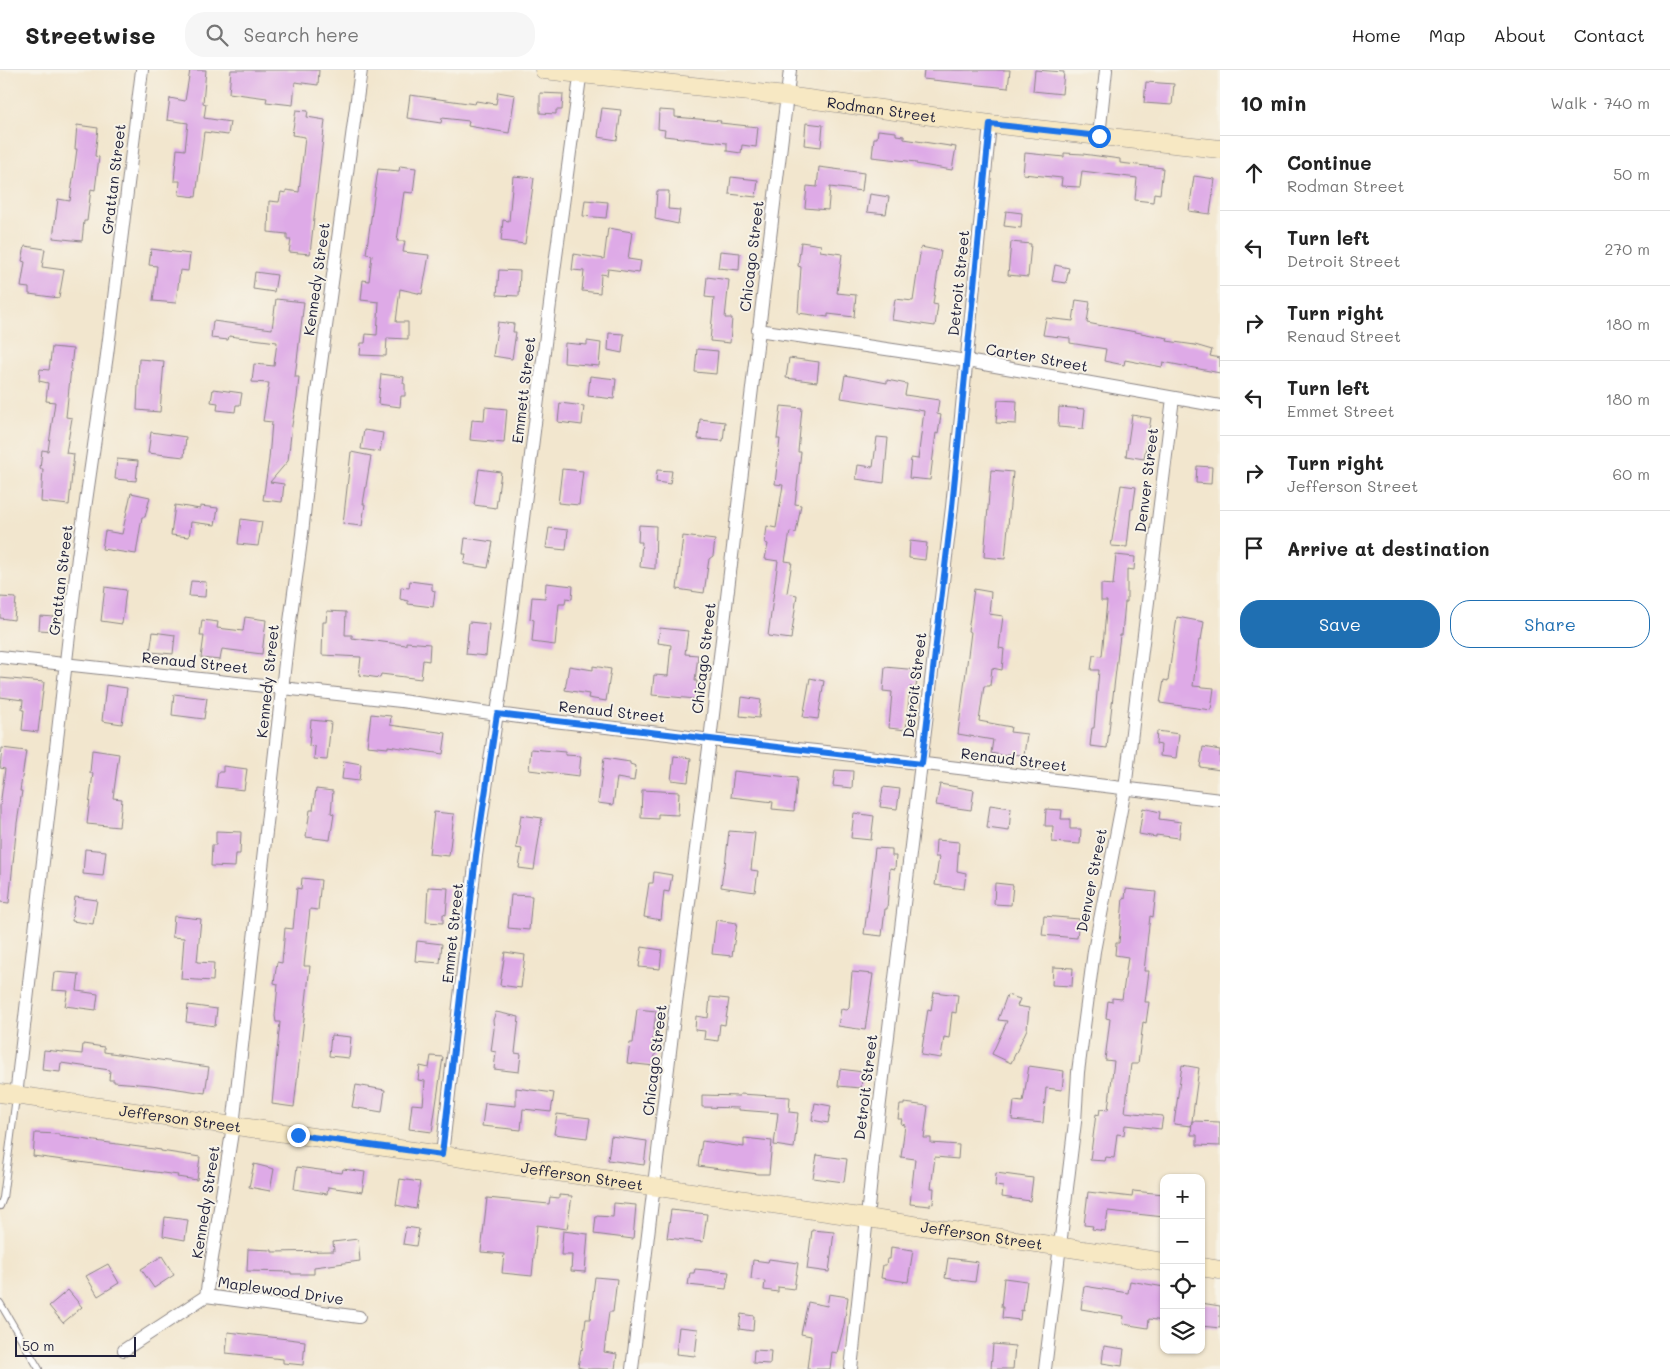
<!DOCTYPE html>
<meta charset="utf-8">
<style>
body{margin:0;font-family:Mali,sans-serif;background:#f6f6f6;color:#222}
.controls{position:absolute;right:15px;bottom:15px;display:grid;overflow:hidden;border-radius:10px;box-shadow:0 1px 4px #0004}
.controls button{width:45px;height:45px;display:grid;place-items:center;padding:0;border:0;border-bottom:1px solid #e0e0e0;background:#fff;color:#222;font:25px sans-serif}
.scale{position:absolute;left:15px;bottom:12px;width:121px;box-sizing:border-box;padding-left:5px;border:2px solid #22223b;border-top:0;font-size:14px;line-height:18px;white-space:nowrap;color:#22223b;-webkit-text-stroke:4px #f7f3e8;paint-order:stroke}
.stop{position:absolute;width:15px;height:15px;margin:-11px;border:4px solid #1a73e8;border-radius:50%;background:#fff}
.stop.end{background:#1a73e8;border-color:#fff;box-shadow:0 1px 5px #0008}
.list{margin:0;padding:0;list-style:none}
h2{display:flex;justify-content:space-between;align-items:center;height:65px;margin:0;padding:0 20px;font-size:21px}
h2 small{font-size:16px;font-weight:400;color:#767676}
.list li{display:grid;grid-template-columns:32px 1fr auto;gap:15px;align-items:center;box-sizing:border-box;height:75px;padding:0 20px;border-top:1px solid #e0e0e0}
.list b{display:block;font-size:19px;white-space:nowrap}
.list p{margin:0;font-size:16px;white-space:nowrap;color:#767676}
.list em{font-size:16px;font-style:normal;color:#767676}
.actions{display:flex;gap:10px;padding:15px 20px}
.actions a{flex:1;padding:11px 0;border:1px solid #1f6fb2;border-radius:20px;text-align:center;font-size:18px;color:#1f6fb2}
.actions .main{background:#1f6fb2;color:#fff}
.icon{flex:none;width:28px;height:28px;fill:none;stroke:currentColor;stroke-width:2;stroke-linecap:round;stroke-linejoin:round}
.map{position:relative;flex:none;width:1220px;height:1299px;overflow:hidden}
header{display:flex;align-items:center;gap:30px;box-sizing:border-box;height:70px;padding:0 25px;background:#fff;border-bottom:1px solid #e0e0e0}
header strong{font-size:24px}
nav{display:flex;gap:28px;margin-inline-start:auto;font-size:18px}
.search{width:350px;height:45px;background:#f6f6f6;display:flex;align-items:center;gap:12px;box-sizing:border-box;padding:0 18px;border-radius:20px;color:#767676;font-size:19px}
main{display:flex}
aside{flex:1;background:#fff}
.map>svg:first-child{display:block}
.building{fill:#deaae7}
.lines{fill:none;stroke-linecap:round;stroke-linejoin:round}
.lane-casing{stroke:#8a8484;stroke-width:8}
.street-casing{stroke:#8a8484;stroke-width:14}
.secondary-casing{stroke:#8a8484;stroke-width:19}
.lane{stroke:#fff;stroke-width:6}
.street{stroke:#fff;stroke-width:12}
.secondary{stroke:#f7e8c3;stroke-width:18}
.route{stroke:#1a73e8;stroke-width:6}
.labels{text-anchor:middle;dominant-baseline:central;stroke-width:4;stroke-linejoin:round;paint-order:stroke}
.street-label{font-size:15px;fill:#22223b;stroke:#f7f3e8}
</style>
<header>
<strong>Streetwise</strong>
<div class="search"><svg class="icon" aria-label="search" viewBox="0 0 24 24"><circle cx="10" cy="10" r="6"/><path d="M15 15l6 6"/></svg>Search here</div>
<nav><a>Home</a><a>Map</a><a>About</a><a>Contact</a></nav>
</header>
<main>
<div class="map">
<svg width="1220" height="1299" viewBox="0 0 1220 1299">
<rect width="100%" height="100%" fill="#f7f3e8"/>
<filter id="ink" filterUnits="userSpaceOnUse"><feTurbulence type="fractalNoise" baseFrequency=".02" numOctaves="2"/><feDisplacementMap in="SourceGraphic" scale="10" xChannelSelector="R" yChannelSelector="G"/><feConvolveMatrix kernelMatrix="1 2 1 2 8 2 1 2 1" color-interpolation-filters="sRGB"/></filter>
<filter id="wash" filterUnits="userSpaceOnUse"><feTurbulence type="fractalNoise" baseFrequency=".0096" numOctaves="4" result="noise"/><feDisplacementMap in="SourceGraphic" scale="20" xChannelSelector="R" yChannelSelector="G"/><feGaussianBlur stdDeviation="1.12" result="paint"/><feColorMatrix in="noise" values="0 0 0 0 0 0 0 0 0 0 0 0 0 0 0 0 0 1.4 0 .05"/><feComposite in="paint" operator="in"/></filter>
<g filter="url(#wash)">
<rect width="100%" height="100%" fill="#f2e6ce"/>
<g id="blocks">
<path class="building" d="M190 0H206L203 33 206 34 204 48 230 52 228 65 204 62 196 127 179 125 180 111H174L177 79 185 80 188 53 167 50 170 28 185 31Z
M231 0H319L318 15 295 12 293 35 266 32 267 28 229 23Z
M924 0H1010L1008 18 923 9Z
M1035 0 1064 2 1062 24 1033 21Z
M1146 12 1174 14 1172 35 1144 33Z
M498 22 515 25 509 63 468 56 469 51 442 48 441 53 407 48 410 25 475 34 476 31 496 34Z
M540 23 563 24 562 40H556V44L540 43Z
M602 38 621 40 617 70 598 67Z
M296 40 308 41 307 47 325 50 310 184 289 182 291 170H287V164L268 162 269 131 279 132 281 122 286 123V120L299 122 305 67 292 65Z
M659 40 675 41V47L721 51 720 53 758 57 756 77 742 75 741 83 727 81V73L664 66 665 60 658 59Z
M806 53 823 55 821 77 804 75Z
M77 55 98 58 95 86 99 87 95 120 91 119 87 151H84L82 171 53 168 58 129 70 131 77 79H75Z
M878 60 896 62V65L904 66V69L956 77 952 100 916 94V92L872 87 874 68H877Z
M1025 83 1064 87V83L1083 84 1120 89V93L1163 98 1160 124 1154 123 1153 132 1135 130 1137 108 1082 101 1080 117 1061 116 1062 108 1023 104Z
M400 96 416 98 413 123 404 122 397 171H405L403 182 429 185 422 224 400 219 396 252H408V269L387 268 386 286 360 285 361 273H365L366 264 377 265 379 232 361 230 363 210 369 211 372 185 366 184 378 99 399 101Z
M819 97 864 103 862 121 830 117 828 140 805 138 807 116 817 117Z
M513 106 534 108 525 174 501 171 503 150 509 151Z
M1194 106 1215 109 1210 144 1189 141Z
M731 107 758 110 756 127 729 124Z
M657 121H669L668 139 680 140 678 154 655 149Z
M870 124 889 127 886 144 867 142Z
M585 130 608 132 606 148 583 146Z
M1006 141 1022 143 1021 158 1004 156Z
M608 158 632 162 628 189 641 191 639 203 608 199 607 205 601 204 600 223 582 221 584 201 572 200 574 184 604 189Z
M801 172 821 175 820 181 842 184 837 223 856 225 854 247 828 244V247L798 243 801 197 798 196Z
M1011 172 1031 174 1028 207 1008 205Z
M25 176 45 179 42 197 64 200 59 228 29 224V218L21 217 25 192 22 191Z
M921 177 941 181 933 234 938 235 935 256 892 250 895 229 913 231Z
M151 179 190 184 188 201 180 200 176 233 153 231 157 196 149 195Z
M720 181 740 183 739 200 718 198Z
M1055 195 1069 198 1066 213 1052 211Z
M499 200 520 201 519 226 497 225Z
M255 202 277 205 274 222 253 219Z
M707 207 729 210 725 248H732L730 273 710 271 714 228 705 227Z
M276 229 304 232 295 307H299L297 328 292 355 288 391 270 412 284 414 282 432 263 430 269 389 272 352 263 351 269 313 252 312 254 294 274 296 277 272 229 266 228 270 211 268 213 251 272 259Z
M1076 230 1090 232 1087 253 1168 268 1167 271 1195 275 1212 280 1210 286 1220 288V303L1163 292 1162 297 1125 290 1124 295 1104 291 1106 279 1070 273V268L1043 265 1046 248 1073 251Z
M498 252 514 254 513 262H516L512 289 493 286Z
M609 263 624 264 622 283 608 280Z
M587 271 601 273 599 296 564 293 565 273 587 275Z
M52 277 73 279 66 347 72 348 66 383 74 384 69 435 41 432 43 399H40L42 380 48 381 55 332 46 331 48 313 39 311 40 299 49 300Z
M697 279 718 281 716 304 695 302Z
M789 288 819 292 817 312 786 308Z
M139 289 164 291 160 342 137 340Z
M381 304 404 307 403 313 405 314V326H401L400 337 378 334Z
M845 305 887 313V310L907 314 905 325 939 330 937 344 941 345 938 364 936 363 930 410 909 408 911 388 918 389 924 341 841 328Z
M590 306 616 309 614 329 588 326Z
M213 319 242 323 240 335H236L235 342 217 340 218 333 211 332Z
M998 330 1017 331 1016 354 996 353Z
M560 333 584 336 582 355 558 352Z
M781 336 802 338 798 382H801L795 434 801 435 796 463 790 462 785 491 792 492 787 523 797 525 791 569 768 566 778 491 765 489 768 474 765 473 767 456 776 458 783 415 775 414 780 369H777Z
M485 337 507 339 504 373 470 370 472 350 484 351Z
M1059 337 1085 339 1083 359 1058 357Z
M1132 345 1151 348 1144 389 1126 386Z
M700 349 725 352 723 371 698 369Z
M364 360 383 363 380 382 361 379Z
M151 362 186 367 184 387 148 383Z
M877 367 888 368 884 413 856 409 858 395 873 397Z
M351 382 371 386 363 434H365L362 456 343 454Z
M117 389 138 391 136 411 115 409Z
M1197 396 1212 397 1211 414 1196 413Z
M479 399 501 402 496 438 474 435Z
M562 399 583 401 579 435 558 433Z
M657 400 672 401 670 414 656 412Z
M991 400 1013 402 1005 489 984 487Z
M1121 415 1136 417 1133 439H1131L1127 477 1111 476Z
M131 423 150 427 145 447H142L136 484 102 479 105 461 122 464Z
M175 435 200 439V436L218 438 215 455 191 452 189 467 171 465Z
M241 449 262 452 258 476 238 474Z
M639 455 656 456 655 499 640 497 642 472H638Z
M549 458 568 460 566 480 546 478Z
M683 466 715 470 713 486 709 489 704 523 677 519Z
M465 468 493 472 488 498 464 494 466 484H463Z
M910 471 927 473 925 490 909 488Z
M1116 485 1135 487 1134 500 1127 499V532H1125L1122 565H1120L1107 678 1090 676 1092 658H1094L1099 600H1091L1093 585 1102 586 1107 531H1101V514L1113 515Z
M191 511 206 512 205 527 189 526Z
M410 511 432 514V520L435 521 433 537 408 534V531L400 529 401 517 409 518Z
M546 513 573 516 572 529 566 528 565 534H559L555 575 532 572 534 550 530 549 532 527 545 528Z
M105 517 126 520 122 554 101 551Z
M974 519 991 522 989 544 1003 546 999 578 1004 579 1002 600 992 598 990 616H984L979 651 1011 657 1010 662 1027 664 1024 685 1007 684 1006 686 991 683 993 670 958 664 971 562 968 561Z
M0 527 16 528 14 550 0 548Z
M327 541 346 542 345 565H352V568L406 575V572L430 574 429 591 423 590 421 609 381 604 380 608 359 605 361 587 322 585 323 552H326Z
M40 546 55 547 54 561 39 560Z
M245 547 266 550 262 584 222 579 220 590 201 588 204 566H200L202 550 218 552 217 558 243 561Z
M1177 547 1204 552 1201 570H1199L1193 616 1214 618 1211 640 1160 633 1164 610 1168 611Z
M469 552 489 554 486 586 466 584Z
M660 558 688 561 685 584 698 585 695 611H697L696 629 652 625 654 605 668 606 671 575 658 573Z
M153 562 175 565 173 584 150 582Z
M569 596 593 600V596L611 599 606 631 588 628 589 624 565 620Z
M885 597 918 600 916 618 910 617 906 660 889 658 892 622 883 621Z
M0 608 44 612 38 662 22 660 24 640H22L23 630 0 627Z
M810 608 824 611 818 649 803 647Z
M106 615 127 618 122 654 102 651Z
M174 624 207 628 204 649 172 645Z
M742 627 761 630 759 648 740 646Z
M371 644 391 646 390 655 446 663 443 684 388 676V678L367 676Z
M311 650 331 652 327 690 314 689 315 677 309 676Z
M1157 661 1179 664 1176 688 1160 686 1161 675 1156 674Z
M1203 677 1220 680V700L1200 697Z
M2 678 26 681 20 721H22L17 753 9 833 0 832V736L5 699 0 698Z
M531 679 565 682V685L581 686 579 706 529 700Z
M92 680 119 684 113 728 122 729 119 757 87 754 93 703H90Z
M674 686 691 688 688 712 671 710Z
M604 688 630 692V694L636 696 634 711 617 708 613 735 598 733Z
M344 691 361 694 359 711 342 709Z
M223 696 247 699 244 720 216 717 218 702H223Z
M835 700 853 701 852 718 833 716Z
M734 701 797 708 794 741 772 739 773 732 731 727Z
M940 714 974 720 971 740 936 735Z
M883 717 900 719 897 739 880 737Z
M316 719 333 721 331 743 334 744 330 770 306 767 310 740H313Z
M642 720 679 722 678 745 658 744V749L641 748Z
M990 735 1011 738 1009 761 987 758Z
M1143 738 1160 742 1159 749 1181 752 1179 768 1156 765V767L1139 764Z
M1046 739 1062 740 1061 749H1070V759H1081L1080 774 1052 772 1053 756H1045Z
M434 742 454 744 449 786 429 784Z
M854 743 874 746 871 770 851 768Z
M521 745 542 748 534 800 519 798 522 779 516 778Z
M216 761 241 762 240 784H236L235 797 211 796 212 775H216Z
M729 761 755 763 751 800 758 801 755 822 721 817 724 796H725Z
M936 770 959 772 957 801 966 803 964 819 935 815 939 787H935Z
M875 778 892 779V786H896L895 799 890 798 887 839H885L882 866 864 864 867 841H868Z
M85 779 106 781 103 806 83 804Z
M654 802 672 805 669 822 664 821 661 850 644 847 649 813H653Z
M302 808 321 810 318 840 310 839 304 896H310L294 1037 272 1034 280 952H276L275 946 278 914 274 913 277 892 282 893 285 858 293 859 297 818 301 819Z
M995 813 1013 815 1011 835 994 834Z
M428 817 448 818 446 845 443 844V853L426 852Z
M1126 819 1156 822 1153 847 1150 846 1144 901H1149L1145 932H1149L1146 953 1143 952 1138 994H1131L1125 1042 1163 1046 1161 1059 1125 1055 1124 1065 1117 1064 1114 1088 1106 1087 1105 1091 1090 1090 1096 1044 1099 1045 1100 1039 1108 1040 1114 991 1105 990 1110 949 1106 948 1108 931 1112 932V928L1122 929 1128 887 1115 885 1116 873H1119L1123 828 1125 829Z
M511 825 532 826 529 860 508 858Z
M75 827 97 830 93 854 72 851Z
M174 846 201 849 197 892 214 893 213 911 181 909 184 868 172 867Z
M1044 846 1079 849 1077 868 1042 865Z
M716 850 737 853 732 886 712 884Z
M417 871 442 874 440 893 415 891Z
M642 877 662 880 660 899 639 897Z
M505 882 525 885 521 918 500 915Z
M1053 897 1073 898 1072 916 1052 915Z
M54 902 79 904 77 921 98 924 96 940 65 936 68 921 52 920Z
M852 902 873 904 865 960 838 956 841 939 847 940 849 938Z
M934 922 958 925 956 943 952 942 949 968 944 967 941 988 921 985 928 939 931 940Z
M1007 925 1020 929 1017 936 1029 938 1027 959 1011 993 992 984 1007 951 998 950Z
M710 927 729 929 725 955 720 954 718 971 704 969 705 961 695 960 696 946 708 948Z
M188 935 217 939 215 956 186 952Z
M637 939 656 941 652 976H656L654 996 627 993 630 973H633Z
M496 942 519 947 515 983 521 984 519 1002 494 999 496 982 491 981 494 959 493 950Z
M331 965 351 967 349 988 329 986Z
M83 974 104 977V982L209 997 205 1023 151 1015 114 1012V1010H109L110 1000 61 993 60 1002 42 1000 44 980 82 984Z
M431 986 443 987 432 1062 409 1059 412 1034 423 1035 425 1011 418 1010 420 996 429 998Z
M1182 995 1199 998 1192 1051 1220 1052V1076L1197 1075V1065H1191L1192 1051 1191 1056 1174 1054Z
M1029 996 1064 1001 1062 1020 1046 1018 1043 1053 1012 1050 1014 1031 1023 1032Z
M840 999 863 1002 861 1018 838 1016Z
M356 1015 385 1020 382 1042 352 1037Z
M516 1018 554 1023 551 1042 523 1039 521 1060 482 1056 485 1033 516 1036Z
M740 1024 790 1027 789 1042 798 1043 794 1078 774 1075 778 1043 739 1040V1038L702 1037V1025L739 1026Z
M815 1033 831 1036 828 1053 812 1050Z
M904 1033 928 1036 924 1068H931V1073L959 1075 958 1089 935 1087 931 1118H934L933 1134 930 1133V1136L910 1134 915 1089 901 1087 905 1055 901 1054 902 1049H898L900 1035H904Z
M557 1044 590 1048 587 1068 554 1064Z
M35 1063 59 1064V1066L161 1080V1081L200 1087 197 1110 177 1107 178 1105 33 1086Z
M611 1066 647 1071 644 1095 608 1090Z
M744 1068 772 1071 769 1104H758L698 1096 702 1071 744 1077Z
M817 1085 847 1089 844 1112 813 1108Z
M254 1094 274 1099 270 1121 249 1117Z
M297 1097 342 1103 343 1099 365 1102 362 1122 328 1117 327 1124 294 1119Z
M996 1103 1033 1108 1030 1131 1002 1127 1003 1117 995 1116Z
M400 1109 420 1112 416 1139 396 1135Z
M1133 1121 1164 1124V1147L1108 1141 1105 1161 1092 1159 1093 1156 1084 1155 1088 1122 1132 1127Z
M559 1125 572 1126 567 1159 537 1155 532 1206 502 1203 504 1184 481 1182 487 1128 549 1134 550 1127 559 1128Z
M614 1133 636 1135 633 1169 594 1164 596 1146 613 1147Z
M671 1140 707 1144 703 1172 667 1168Z
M165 1147 188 1150 185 1170 163 1166Z
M406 1157 419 1159 416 1176 403 1174Z
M812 1160 834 1162 829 1202 807 1199Z
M563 1161 588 1164 585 1202 571 1201 572 1185H561Z
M358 1169 360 1191 314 1197V1204H291V1202L247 1201 248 1179 272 1180V1182L334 1181 333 1172Z
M891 1177 913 1180 908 1212 881 1208 883 1195H886L887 1189H890Z
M162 1186 174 1205 154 1218 141 1199Z
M948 1188 978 1192 975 1212 945 1208Z
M769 1189 798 1193 794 1219 778 1217V1222L764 1220 765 1211 751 1209 753 1190 768 1192Z
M108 1194 119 1213 98 1226 86 1206Z
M695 1199 729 1202 726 1219 688 1215 690 1203H694Z
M595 1207 617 1209 613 1242H609L604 1282 617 1284 615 1299H586L578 1297 581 1279 582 1280 586 1249H590Z
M1004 1208 1027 1211 1023 1241 1021 1240 1020 1250 1002 1248 1003 1237H1001Z
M1130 1211 1164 1217V1251L1149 1249 1148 1258 1123 1254 1124 1246 1081 1239 1084 1216 1128 1223Z
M68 1220 82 1237 63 1253 49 1236Z
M829 1224 848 1227 844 1255 837 1283 832 1282 830 1299H807L811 1266 801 1264 808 1232 827 1236Z
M1201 1233 1220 1236V1258L1201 1256Z
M741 1244 754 1246 753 1261 739 1259Z
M679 1257 698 1259 695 1286 676 1284Z
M228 1262 305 1271 303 1295 283 1293V1289L226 1283Z
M993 1274 1015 1276 1013 1299H991Z
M1104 1276 1124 1279 1122 1296 1102 1293Z
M754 1280 771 1281 770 1294 753 1293Z"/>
</g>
</g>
<g filter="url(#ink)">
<use href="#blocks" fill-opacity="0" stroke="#8a8484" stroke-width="1"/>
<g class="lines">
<g class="lane-casing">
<path id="lane" d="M0 1136 3 1128 16 1027
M0 1233 39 1299"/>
</g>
<g class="street-casing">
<path id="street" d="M1099 66 1106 0
M758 260 967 291 1220 336
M0 587 401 631 527 648 668 664 710 670 835 683 1220 730
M16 1026 78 487 107 285 142 0
M442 1085 476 786 508 568 555 194 581 0
M206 1226 233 1056 288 566 302 464 316 330 361 0
M124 1280 206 1226 359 1247
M632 1299 673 956 710 670 790 0
M851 1299 873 1090 952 437 990 54
M1045 1299 1075 1052 1078 1002 1094 881 1125 719 1173 328"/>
</g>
<g class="secondary-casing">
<g id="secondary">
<path id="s1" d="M544 0 786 26 990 54 1220 79"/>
<path id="s2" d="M0 1023 442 1085 1164 1192"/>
<path d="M1201 1197 1220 1200"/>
</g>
</g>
<use href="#lane" class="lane"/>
<use href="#street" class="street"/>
<use href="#secondary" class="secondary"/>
</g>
</g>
<g class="lines" filter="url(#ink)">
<path class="route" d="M298 1065 442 1085 476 786 497 644 922 694 952 437 990 54 1099 66"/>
</g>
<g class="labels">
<g class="street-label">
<text stroke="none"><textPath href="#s1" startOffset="340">Rodman Street</textPath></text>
<text transform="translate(113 109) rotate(-83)">Grattan Street</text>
<text transform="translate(751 186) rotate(-83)">Chicago Street</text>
<text transform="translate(316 209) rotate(-82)">Kennedy Street</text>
<text transform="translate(958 213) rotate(-84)">Detroit Street</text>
<text transform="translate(1037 287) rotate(10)">Carter Street</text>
<text transform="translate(523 320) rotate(-83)">Emmett Street</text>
<text transform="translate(1146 410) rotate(-83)">Denver Street</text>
<text transform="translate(60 510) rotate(-83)">Grattan Street</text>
<text transform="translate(703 588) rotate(-83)">Chicago Street</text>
<text transform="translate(195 592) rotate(6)">Renaud Street</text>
<text transform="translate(267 611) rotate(-84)">Kennedy Street</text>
<text transform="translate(914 615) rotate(-83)">Detroit Street</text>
<text transform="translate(612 641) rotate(6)">Renaud Street</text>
<text transform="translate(1014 689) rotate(7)">Renaud Street</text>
<text transform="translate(1091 810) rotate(-79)">Denver Street</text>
<text transform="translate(452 863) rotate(-84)">Emmet Street</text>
<text transform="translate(654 990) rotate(-83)">Chicago Street</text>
<text transform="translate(865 1017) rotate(-83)">Detroit Street</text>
<text stroke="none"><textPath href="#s2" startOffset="182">Jefferson Street</textPath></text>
<text stroke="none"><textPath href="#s2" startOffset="588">Jefferson Street</textPath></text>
<text transform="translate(205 1132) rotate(-81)">Kennedy Street</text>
<text stroke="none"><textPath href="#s2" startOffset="992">Jefferson Street</textPath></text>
<text transform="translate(281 1220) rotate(8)">Maplewood Drive</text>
</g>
</g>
</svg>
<div class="controls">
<button>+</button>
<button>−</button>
<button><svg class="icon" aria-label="locate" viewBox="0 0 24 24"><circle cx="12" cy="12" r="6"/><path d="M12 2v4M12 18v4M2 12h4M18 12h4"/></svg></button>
<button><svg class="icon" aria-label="layers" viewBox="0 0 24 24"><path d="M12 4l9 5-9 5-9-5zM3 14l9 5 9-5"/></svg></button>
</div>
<div class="scale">50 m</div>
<div class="stop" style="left:1099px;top:66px"></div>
<div class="stop end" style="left:298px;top:1065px"></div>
</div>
<aside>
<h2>10 min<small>Walk · 740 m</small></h2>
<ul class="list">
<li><svg class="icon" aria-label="ahead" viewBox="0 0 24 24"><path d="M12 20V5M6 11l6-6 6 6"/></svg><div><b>Continue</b><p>Rodman Street</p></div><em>50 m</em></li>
<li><svg class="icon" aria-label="left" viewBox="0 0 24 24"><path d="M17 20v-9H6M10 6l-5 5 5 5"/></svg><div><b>Turn left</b><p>Detroit Street</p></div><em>270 m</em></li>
<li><svg class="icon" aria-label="right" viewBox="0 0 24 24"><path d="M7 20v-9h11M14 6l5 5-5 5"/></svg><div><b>Turn right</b><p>Renaud Street</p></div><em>180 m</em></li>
<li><svg class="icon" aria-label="left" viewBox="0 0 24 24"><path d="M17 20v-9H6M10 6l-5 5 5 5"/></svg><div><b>Turn left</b><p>Emmet Street</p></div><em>180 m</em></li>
<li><svg class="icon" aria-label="right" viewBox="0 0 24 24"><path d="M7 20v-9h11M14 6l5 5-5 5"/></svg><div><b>Turn right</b><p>Jefferson Street</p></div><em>60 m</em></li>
<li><svg class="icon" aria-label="arrive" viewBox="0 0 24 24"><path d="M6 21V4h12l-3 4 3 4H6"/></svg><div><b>Arrive at destination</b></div></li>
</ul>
<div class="actions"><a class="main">Save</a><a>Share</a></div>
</aside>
</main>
